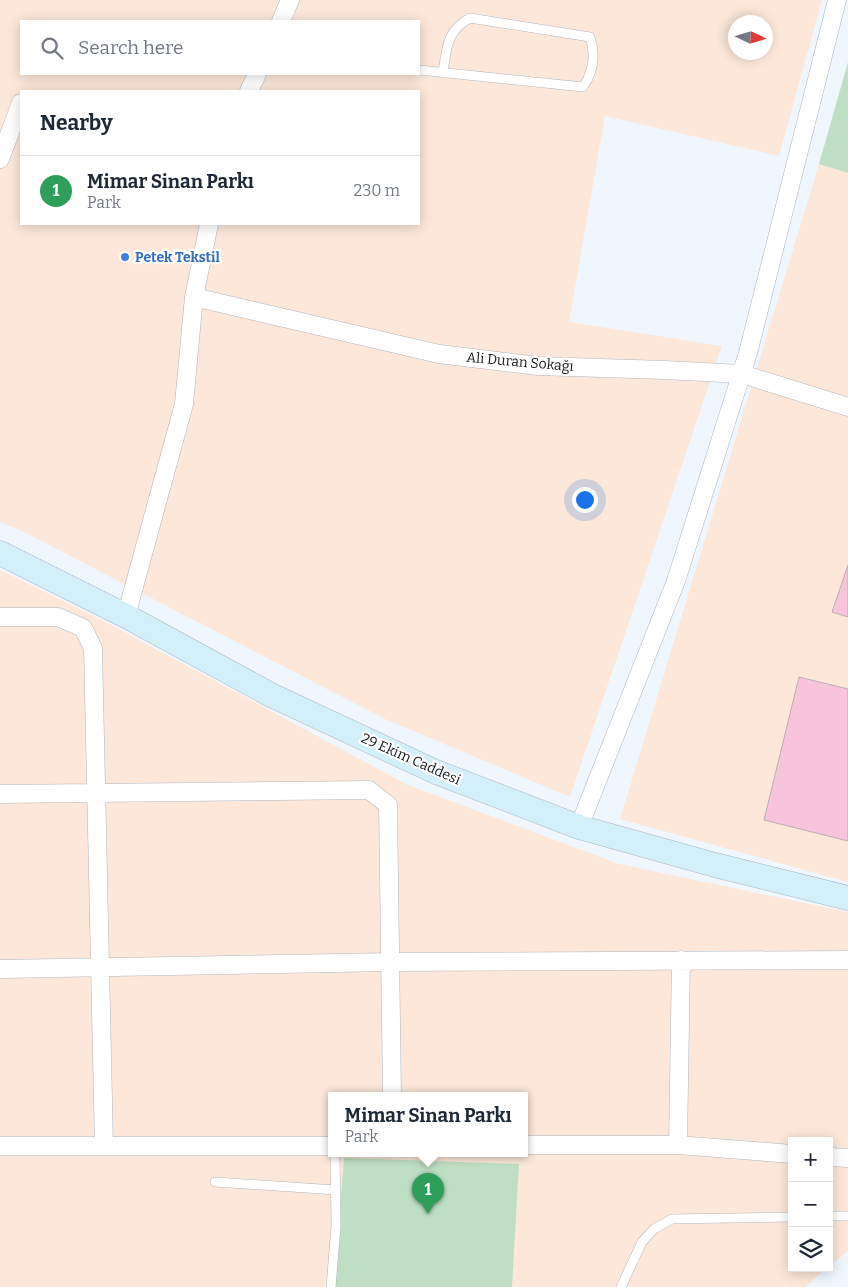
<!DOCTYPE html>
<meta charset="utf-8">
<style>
body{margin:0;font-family:Bitter,serif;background:#f2f2f3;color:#1f2937}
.controls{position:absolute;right:15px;bottom:15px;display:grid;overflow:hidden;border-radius:0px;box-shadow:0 2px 12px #0003}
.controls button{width:45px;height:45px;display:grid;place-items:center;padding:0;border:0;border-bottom:1px solid #e0e1e3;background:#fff;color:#1f2937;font:25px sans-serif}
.compass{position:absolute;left:728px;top:15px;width:45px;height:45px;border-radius:50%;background:#fff;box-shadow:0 2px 12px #0003;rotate:94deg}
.you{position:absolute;left:584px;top:499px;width:18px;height:18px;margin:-12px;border:4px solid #fff;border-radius:50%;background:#1a73e8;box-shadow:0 0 0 8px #1a73e833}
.badge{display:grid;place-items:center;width:32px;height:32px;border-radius:50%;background:#7c3aed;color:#fff;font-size:16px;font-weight:700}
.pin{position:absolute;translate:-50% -41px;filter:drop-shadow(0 1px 2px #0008)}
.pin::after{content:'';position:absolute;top:26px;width:18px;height:15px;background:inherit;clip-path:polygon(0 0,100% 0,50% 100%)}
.popup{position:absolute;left:328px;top:1092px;width:200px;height:65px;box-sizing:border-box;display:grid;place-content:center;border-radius:0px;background:#fff;filter:drop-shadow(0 1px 4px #0005);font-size:16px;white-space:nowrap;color:#747a83}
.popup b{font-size:19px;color:#1f2937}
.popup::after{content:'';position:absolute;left:50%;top:100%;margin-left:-10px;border:10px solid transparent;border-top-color:#fff}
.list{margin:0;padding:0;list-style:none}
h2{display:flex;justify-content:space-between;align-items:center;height:65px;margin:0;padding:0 20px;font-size:21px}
h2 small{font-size:16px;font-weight:400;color:#747a83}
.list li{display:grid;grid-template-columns:32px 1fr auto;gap:15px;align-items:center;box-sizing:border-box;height:70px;padding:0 20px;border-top:1px solid #e0e1e3}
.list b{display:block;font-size:19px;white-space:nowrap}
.list p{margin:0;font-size:16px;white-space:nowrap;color:#747a83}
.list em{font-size:16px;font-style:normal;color:#747a83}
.icon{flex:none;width:28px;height:28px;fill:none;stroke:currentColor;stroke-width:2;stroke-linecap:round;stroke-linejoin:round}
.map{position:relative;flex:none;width:848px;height:1287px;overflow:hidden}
.search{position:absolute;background:#fff;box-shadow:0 2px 12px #0003;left:20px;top:20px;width:400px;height:55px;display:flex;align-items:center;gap:12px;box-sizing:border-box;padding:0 18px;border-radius:0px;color:#747a83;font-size:19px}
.panel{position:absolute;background:#fff;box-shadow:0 2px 12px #0003;left:20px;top:90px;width:400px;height:135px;border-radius:0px}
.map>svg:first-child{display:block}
.industrial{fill:#fce7d8;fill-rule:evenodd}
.green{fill:#bedfc4}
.building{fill:#f8c4dc;stroke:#bbafb4}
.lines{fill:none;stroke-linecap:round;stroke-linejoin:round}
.lane-casing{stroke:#afb6bf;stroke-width:10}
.street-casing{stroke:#afb6bf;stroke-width:19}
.secondary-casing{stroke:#afb6bf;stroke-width:25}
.lane{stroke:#fff;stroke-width:9}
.street{stroke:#fff;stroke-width:18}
.secondary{stroke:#d3f0fa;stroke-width:24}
.shop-dot{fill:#3f7fe0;stroke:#fff;stroke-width:2}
.labels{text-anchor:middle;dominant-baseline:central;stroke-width:4.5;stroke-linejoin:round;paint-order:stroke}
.shop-label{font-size:14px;font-weight:bold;fill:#366cbe;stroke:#fff;text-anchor:start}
.street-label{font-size:14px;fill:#15181b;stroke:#fff}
</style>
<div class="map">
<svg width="848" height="1287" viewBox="0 0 848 1287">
<rect width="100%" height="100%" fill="#f0f6fe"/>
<path class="industrial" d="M0 0H822L779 156 605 116 569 322 722 346 570 797 385 719 22 531 0 522ZM21 21H419V74H21ZM736 22H766V52H736ZM21 91H419V224H21Z
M819 164 848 173V882L620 819Z
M0 570 100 619 408 785 619 864 848 912V1251L829 1267V1141H792V1268H827L805 1287H512L513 1263 345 1158 334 1287H0ZM332 1095H524V1153H332Z"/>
<path class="green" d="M848 62V173L819 164Z
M344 1158 519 1164 512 1287H334Z"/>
<path class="building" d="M848 565V617L832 612Z
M799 677 848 689V841L764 820Z"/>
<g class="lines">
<g class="lane-casing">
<path id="lane" d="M419 70 583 87C594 71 596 55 590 37L470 18C446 31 447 48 443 72
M215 1182 336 1190
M829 1216H848
M331 1287 336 1226 335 1153
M621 1287 642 1242 654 1229 672 1219 792 1217"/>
</g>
<g class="street-casing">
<path id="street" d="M281 21 290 0
M249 91 257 74
M0 159 21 103
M194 297 439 354 538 366 665 370 742 374 848 407
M126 616 184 404 194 297 209 224
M0 617H58L83 628 93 648 104 1146
M0 794 369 790 388 805 392 1095
M579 827 676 581 748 353 837 0
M0 969 391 962 848 960
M524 1145H678L792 1154
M678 1145 681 960
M0 1146H332
M829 1157 848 1158"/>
</g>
<g class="secondary-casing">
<path id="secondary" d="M0 553 126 616 271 695 436 772 579 827 715 865 848 898"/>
</g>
<use href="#lane" class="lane"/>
<use href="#street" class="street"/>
<use href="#secondary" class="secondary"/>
</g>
<circle class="shop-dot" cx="125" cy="257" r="5"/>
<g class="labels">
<g class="shop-label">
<text x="135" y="257">Petek Tekstil</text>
</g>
<g class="street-label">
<text transform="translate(520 362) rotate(5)">Ali Duran Sokağı</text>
<text transform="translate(411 759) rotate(24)">29 Ekim Caddesi</text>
</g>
</g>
</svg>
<div class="controls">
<button>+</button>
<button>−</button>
<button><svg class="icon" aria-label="layers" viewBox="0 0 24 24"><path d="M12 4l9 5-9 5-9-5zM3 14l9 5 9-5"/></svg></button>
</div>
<svg class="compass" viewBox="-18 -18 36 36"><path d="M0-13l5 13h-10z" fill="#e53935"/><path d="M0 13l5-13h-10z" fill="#747a83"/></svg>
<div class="you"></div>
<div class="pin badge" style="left:428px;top:1214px;background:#2e9e5b">1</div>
<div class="popup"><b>Mimar Sinan Parkı</b>Park</div>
<div class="search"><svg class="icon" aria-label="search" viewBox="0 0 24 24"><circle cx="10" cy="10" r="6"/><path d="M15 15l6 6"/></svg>Search here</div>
<section class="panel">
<h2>Nearby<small></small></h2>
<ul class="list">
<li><span class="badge" style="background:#2e9e5b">1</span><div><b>Mimar Sinan Parkı</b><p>Park</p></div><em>230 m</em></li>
</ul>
</section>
</div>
